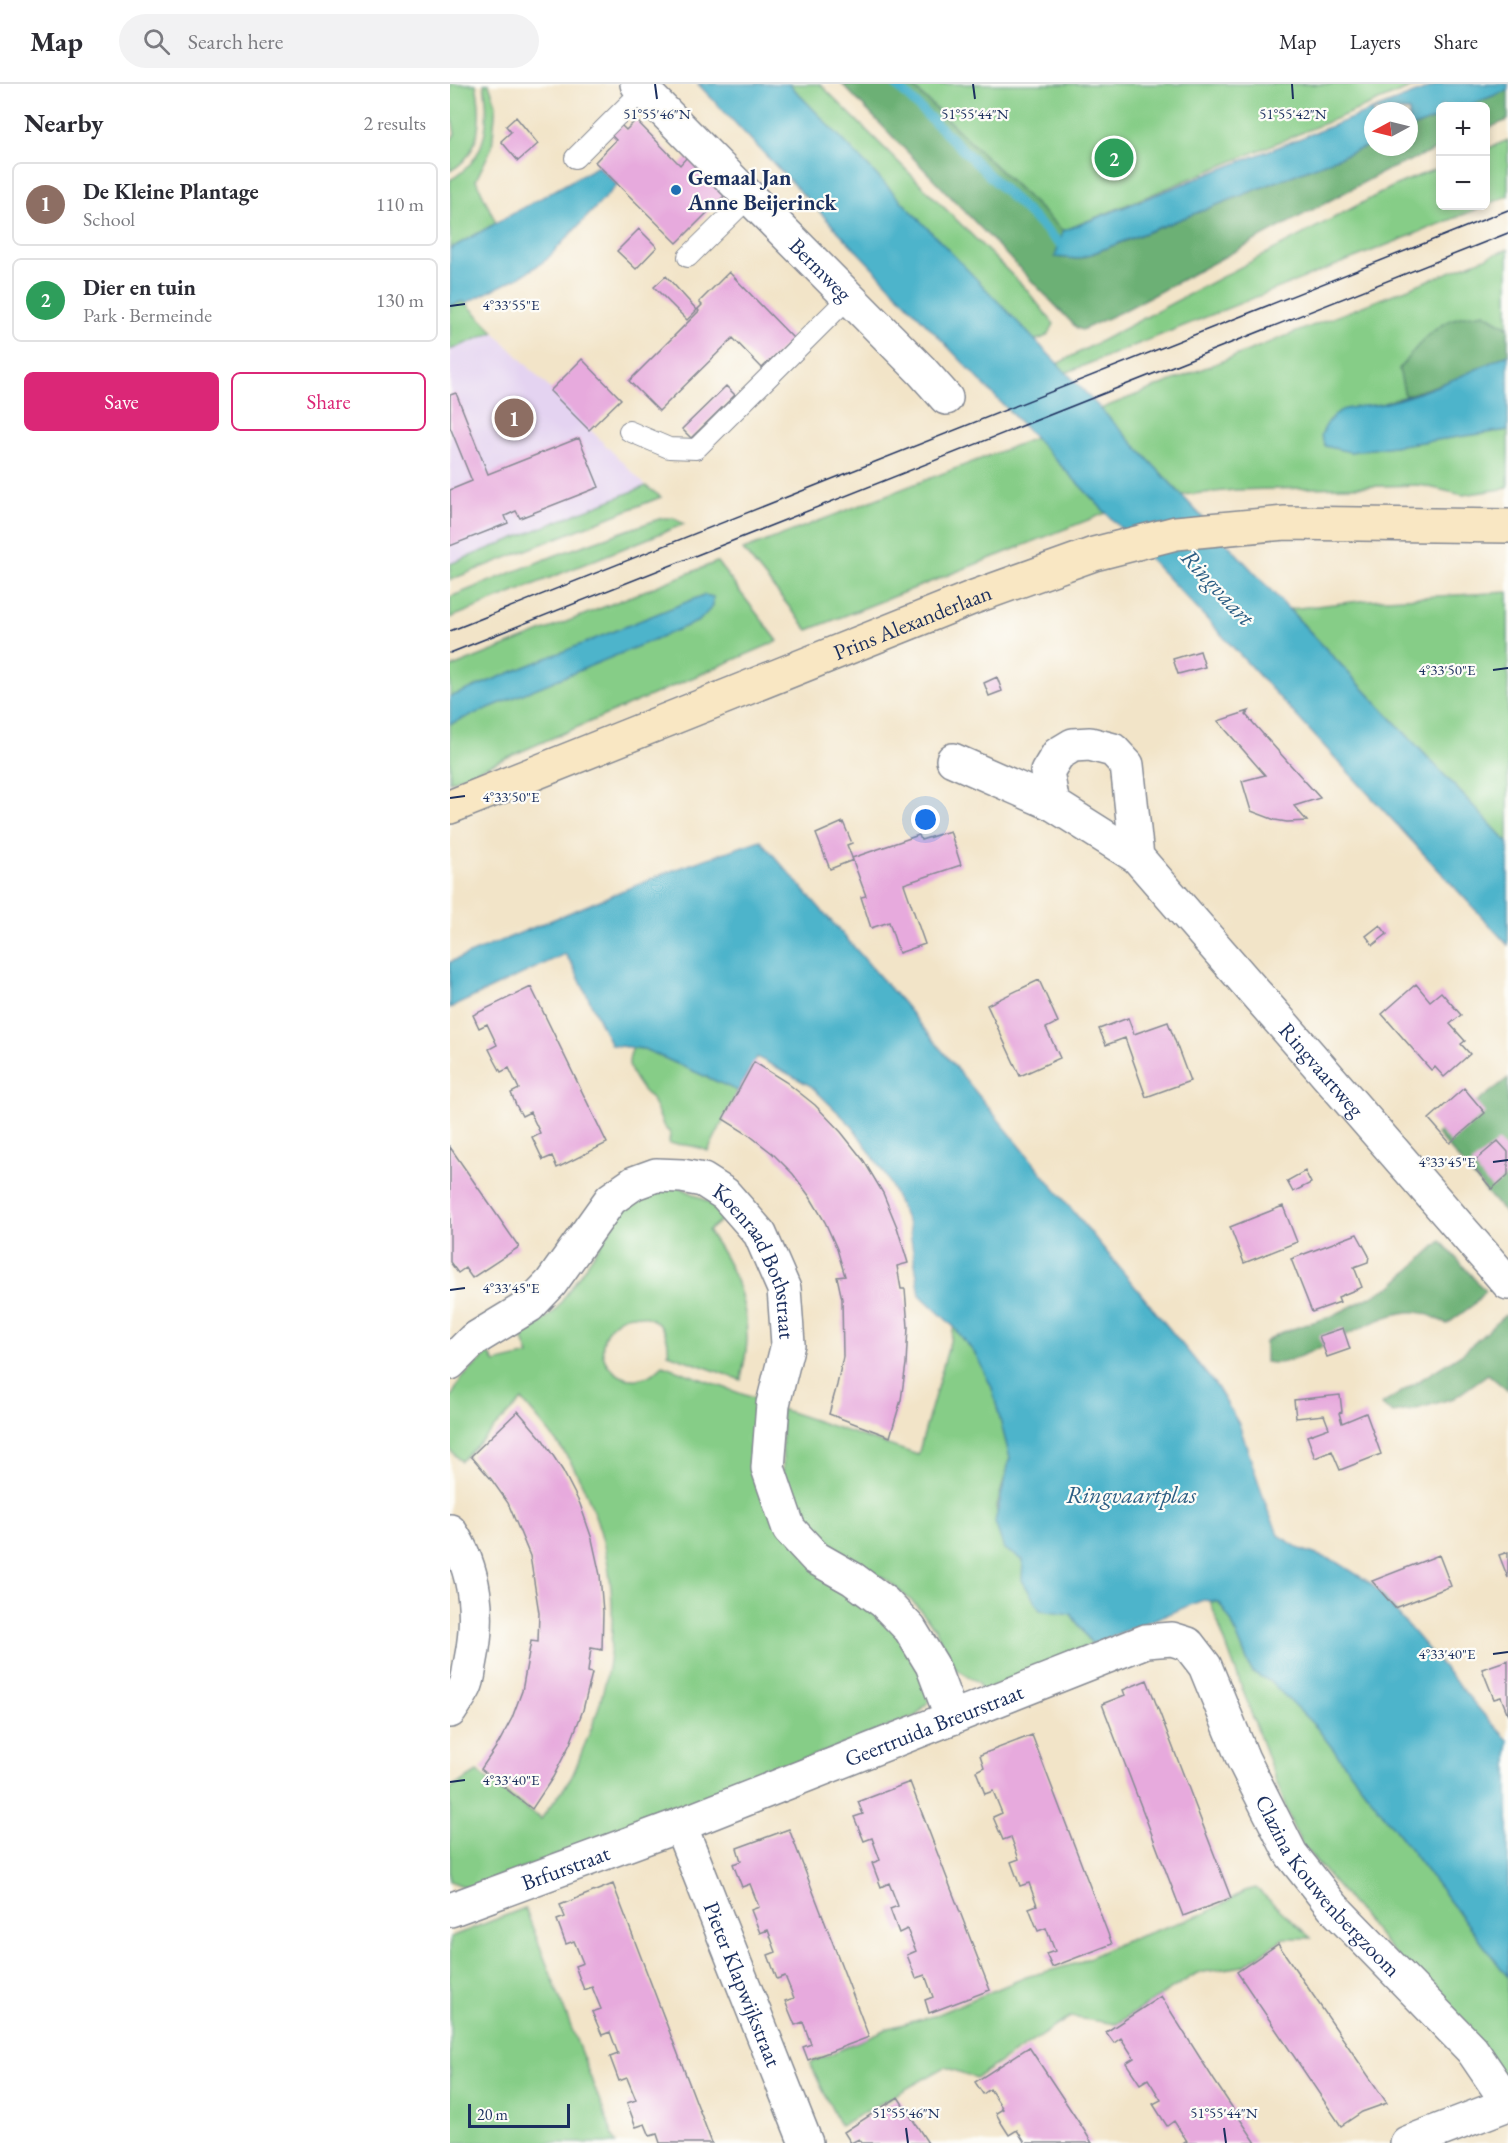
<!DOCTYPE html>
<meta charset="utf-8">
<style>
body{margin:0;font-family:"EB Garamond",serif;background:#f2f2f3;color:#2b2b33}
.controls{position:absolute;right:18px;top:18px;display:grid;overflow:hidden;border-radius:9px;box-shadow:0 3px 9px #0003}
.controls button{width:54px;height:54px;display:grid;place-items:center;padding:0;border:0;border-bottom:2px solid #e1e1e2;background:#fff;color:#2b2b33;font:30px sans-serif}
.compass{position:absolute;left:914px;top:18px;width:54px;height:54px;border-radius:50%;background:#fff;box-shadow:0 3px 9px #0003;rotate:263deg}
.scale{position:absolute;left:18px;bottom:15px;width:102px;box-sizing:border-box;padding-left:6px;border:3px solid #1b2f5e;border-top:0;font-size:16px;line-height:21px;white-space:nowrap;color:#1b2f5e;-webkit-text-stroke:4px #fdfcf7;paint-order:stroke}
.you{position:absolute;left:476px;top:736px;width:21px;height:21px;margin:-15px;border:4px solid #fff;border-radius:50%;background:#1a73e8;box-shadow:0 0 0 9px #1a73e833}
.badge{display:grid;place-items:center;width:39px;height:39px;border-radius:50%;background:#db2777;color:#fff;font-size:20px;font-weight:700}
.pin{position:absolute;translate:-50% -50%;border:3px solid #fff;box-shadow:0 2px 6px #0006}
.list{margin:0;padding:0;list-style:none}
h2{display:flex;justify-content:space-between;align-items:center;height:78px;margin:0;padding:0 24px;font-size:26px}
h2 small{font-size:20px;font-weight:400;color:#7c7c81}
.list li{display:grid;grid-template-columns:39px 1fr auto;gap:18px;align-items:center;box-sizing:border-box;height:84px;margin:0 12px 12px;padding:0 12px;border:2px solid #e1e1e2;border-radius:9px}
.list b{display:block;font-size:22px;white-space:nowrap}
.list p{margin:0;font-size:20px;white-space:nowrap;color:#7c7c81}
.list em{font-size:20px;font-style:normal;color:#7c7c81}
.actions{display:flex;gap:12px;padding:18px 24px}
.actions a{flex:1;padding:14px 0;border:2px solid #db2777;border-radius:9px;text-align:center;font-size:21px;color:#db2777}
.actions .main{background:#db2777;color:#fff}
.icon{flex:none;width:33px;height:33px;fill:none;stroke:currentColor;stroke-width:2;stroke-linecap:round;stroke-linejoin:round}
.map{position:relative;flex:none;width:1058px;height:2059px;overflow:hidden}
header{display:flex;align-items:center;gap:36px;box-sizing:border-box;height:84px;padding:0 30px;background:#fff;border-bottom:2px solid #e1e1e2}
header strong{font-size:28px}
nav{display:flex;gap:33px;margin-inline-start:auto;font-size:21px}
.search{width:420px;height:54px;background:#f2f2f3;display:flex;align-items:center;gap:15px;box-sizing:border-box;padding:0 21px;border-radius:33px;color:#7c7c81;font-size:22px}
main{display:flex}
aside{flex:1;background:#fff}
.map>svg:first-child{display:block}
.built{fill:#e4d3f1}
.green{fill:#86cd87;stroke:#507e72;stroke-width:1.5}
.forest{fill:#6cb074;stroke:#447069;stroke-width:1.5}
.water{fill:#4db4cb;stroke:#347294;stroke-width:1.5}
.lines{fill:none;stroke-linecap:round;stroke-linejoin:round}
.stream{stroke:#4db4cb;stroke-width:10}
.building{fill:#e7aadd}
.lane-casing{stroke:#868a93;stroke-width:22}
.street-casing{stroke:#868a93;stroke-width:36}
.secondary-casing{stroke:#868a93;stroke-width:36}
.lane{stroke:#fff;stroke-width:20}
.street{stroke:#fff;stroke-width:33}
.secondary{stroke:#f9e7c3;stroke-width:33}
.tram{stroke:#1b2f5e;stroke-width:1.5}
.ticks{fill:none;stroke:#1b2f5e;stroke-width:2}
.poi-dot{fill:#1f6fb2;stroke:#fdfcf7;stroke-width:2}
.labels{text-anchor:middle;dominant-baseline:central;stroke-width:4.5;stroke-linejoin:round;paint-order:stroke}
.poi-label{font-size:22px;font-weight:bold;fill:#1b2f5e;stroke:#fdfcf7;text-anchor:start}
.street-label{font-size:22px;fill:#1b2f5e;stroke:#fdfcf7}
.water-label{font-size:24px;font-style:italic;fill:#2c5e84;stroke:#fdfcf7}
.ticks-label{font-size:15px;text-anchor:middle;fill:#1b2f5e;stroke:#fdfcf7;stroke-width:4.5;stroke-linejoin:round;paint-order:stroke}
</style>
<header>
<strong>Map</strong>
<div class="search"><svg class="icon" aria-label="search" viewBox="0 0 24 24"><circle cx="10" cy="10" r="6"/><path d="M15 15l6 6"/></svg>Search here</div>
<nav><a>Map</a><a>Layers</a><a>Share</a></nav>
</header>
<main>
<aside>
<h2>Nearby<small>2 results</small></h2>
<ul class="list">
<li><span class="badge" style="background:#8d6e63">1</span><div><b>De Kleine Plantage</b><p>School</p></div><em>110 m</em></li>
<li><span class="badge" style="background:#2e9e5b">2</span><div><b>Dier en tuin</b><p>Park · Bermeinde</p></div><em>130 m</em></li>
</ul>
<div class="actions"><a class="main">Save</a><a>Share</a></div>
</aside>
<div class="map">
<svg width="1058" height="2059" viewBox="0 0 1058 2059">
<rect width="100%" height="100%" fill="#fdfcf7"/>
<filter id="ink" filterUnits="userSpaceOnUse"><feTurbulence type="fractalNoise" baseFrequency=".0167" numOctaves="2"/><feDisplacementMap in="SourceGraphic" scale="12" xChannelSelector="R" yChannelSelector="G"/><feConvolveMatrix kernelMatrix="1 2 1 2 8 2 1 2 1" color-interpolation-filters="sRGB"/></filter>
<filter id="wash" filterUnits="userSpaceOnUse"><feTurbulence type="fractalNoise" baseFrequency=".008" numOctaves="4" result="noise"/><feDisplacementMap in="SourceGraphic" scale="24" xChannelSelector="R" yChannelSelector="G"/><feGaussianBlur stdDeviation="1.35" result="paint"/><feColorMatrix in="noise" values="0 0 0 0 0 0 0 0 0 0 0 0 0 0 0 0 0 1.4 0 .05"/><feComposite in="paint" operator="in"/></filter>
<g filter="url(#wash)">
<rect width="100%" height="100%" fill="#f2e4c8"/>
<path class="built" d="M44 248 196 402 0 480V266Z"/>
<path class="green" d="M0 0H26C32 31 32 70 0 87V57L5 50 0 23Z
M34 0H39L46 20 42 63 26 96 46 139 0 165V96C38 75 40 38 34 0Z
M339 0H370L575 204 604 240C599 250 596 255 584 256Z
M460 0H970L613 147Z
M1058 56V112L1036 121V65Z
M990 83V122H1035L615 289 607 280 946 101Z
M1058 165V243L1034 230 950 285 955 312 931 320 892 326 900 368 1058 346V404L1013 411 970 401 785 406 732 411 650 325Z
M14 217 44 248 0 266V222Z
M585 354 656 429 358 546 293 466Z
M196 402 211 413 0 496V480Z
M212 434H224L234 440 0 534V513L106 471Z
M267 478 328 557 0 698V640L249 537 263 513 254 511 0 613V584Z
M1058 508V759L839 525 919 516Z
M183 964 194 965 288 1007 258 1067C245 1061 232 1060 219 1060L220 1049 214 1043 201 1013C193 1009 179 988 179 979 179 975 181 968 183 964Z
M226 1101 280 1129 258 1147C282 1180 297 1213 297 1255 297 1268 293 1283 291 1296L218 1270C223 1224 160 1217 153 1259 152 1266 153 1275 158 1281 175 1302 196 1298 213 1281L314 1318 310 1399 407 1510 461 1562 480 1616 466 1632 20 1805 0 1797V1705L27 1688 91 1735C101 1721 112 1708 121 1694 127 1683 130 1671 135 1660 175 1569 171 1469 123 1382 110 1359 89 1337 72 1316L11 1377 0 1366V1315L12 1294 39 1269 45 1279 79 1271 72 1253 105 1227 178 1120 195 1111Z
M504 1243 526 1271 542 1304 560 1374 546 1425 573 1476 621 1530 642 1560 532 1608 528 1598 506 1585 500 1577 485 1544 465 1520 437 1496 422 1488 407 1484 377 1469 334 1418 331 1325 468 1371Z
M760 1517 769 1518 781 1537 802 1588 821 1598 867 1644 1058 1893V2004L853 1762 843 1743Z
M806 1804 861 1854H834L793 1882 747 1889 666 1940 620 1933 526 1994 495 1983 390 2042 360 1979 439 1944 483 1932 576 1893 628 1879 670 1859 756 1829 795 1807Z
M75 1824 166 2059H0V1853Z"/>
<path class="forest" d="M392 0H460L613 147 606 173 629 175 923 60V63H959V45L990 33V64L933 88 677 225 632 246 627 244Z
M1058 6V36L1036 45V22H1017Z
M1034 229 1058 243V270L1012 293 955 312 949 285C964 265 985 239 1010 233 1018 231 1026 231 1034 229Z
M1058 994V1133L987 1050Z
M991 1157 1035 1207 1023 1221 997 1240C987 1234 971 1226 958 1228 927 1231 886 1259 855 1270 838 1277 833 1281 815 1278V1258L830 1249 882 1232 942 1202Z
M1055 1231 1058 1235V1307L1038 1290 1004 1314 963 1326 943 1329 931 1321 1013 1269Z"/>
<path class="water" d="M248 0H339L632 305 1058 759V861L755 533Z
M989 0H1058V6L1017 22H990V33L959 45V27H923V60L628 175 605 173 613 147Z
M148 82 167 101 96 176 73 191 16 219 13 217 0 222V165Z
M1058 270V346L900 368 875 362 871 352C875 341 880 333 890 327 902 321 919 323 932 320 976 309 1018 290 1058 270Z
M254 511 263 513V522L249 537 0 640V613Z
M310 756 453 919 767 1303 789 1340 818 1427 829 1451 850 1465 887 1478 922 1500 1036 1633 1058 1656V1893L867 1644 821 1598 802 1588 781 1537 769 1518 753 1516 642 1560 621 1530 590 1526 572 1496 573 1476 554 1465 545 1438 560 1374 542 1304 526 1271 504 1243 470 1211 459 1142 438 1095 403 1043 361 1002 307 973 288 1007 194 965 161 961 122 880 115 870 0 924V878L218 788Z"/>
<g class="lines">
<path class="stream" d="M445 0 609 159"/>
</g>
<g id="blocks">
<path class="building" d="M66 33 88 60 68 77 51 57 61 48 56 42Z
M186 36 230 81 237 73 275 111 227 159 145 78 166 56 160 50 170 40 176 46Z
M189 145 207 163 186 185 167 167Z
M279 188 343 254 312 284 283 254 209 327 179 297 249 227 248 225 252 221 249 218Z
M216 192 247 226 237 236 204 203Z
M132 275 171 315 139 346 100 307Z
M276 302 285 311 241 354 232 345Z
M6 309 38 390 129 354 149 403 70 434 66 427 55 432 58 439 0 462V406L22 397 0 343V311Z
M750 567 755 583 728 590 723 575Z
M547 593 552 607 539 612 534 599Z
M799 627 796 631 870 714 844 722 857 737 837 738 825 736 801 727 792 697 815 691 768 637Z
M393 738 402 759 397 761 403 776 380 785 366 750Z
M500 747 511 781 454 800 475 860 449 869 439 838 421 844 411 813 416 812 402 774 469 751 471 756Z
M930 841 937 850 923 861 916 852Z
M589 896 608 938 596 944 610 974 570 992 537 921Z
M966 900 980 917 991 908 1011 931 1000 940 1015 957 1011 960 1020 970 994 993 985 983 981 986 932 930Z
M81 903 157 1059 107 1084 102 1072 93 1076 82 1053 90 1049 80 1028 72 1032 66 1021 61 1009 69 1005 59 984 51 988 45 977 39 965 47 961 37 940 29 944 23 931Z
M678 934 684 950 718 938 740 997 696 1013 675 954 656 961 649 945Z
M304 978 336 998 365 1021 391 1048 414 1077 433 1109 447 1143 458 1179 447 1182 451 1205H455L458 1243 456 1280 451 1316 440 1353 379 1330 387 1301 393 1273 392 1215 387 1193 395 1192 387 1165 375 1138 360 1113 343 1090 322 1069 299 1051 273 1035Z
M1014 1004 1035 1029 1000 1059 979 1035Z
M1048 1057 1058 1068V1091L1042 1105 1021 1080Z
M0 1063 69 1163 22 1194 15 1184 8 1189 0 1178Z
M855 1087 861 1099 843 1108 837 1097Z
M833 1122 847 1158 794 1179 780 1143Z
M907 1150 919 1172 918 1178 904 1183 912 1203 888 1213 890 1218 862 1228 841 1175Z
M893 1244 900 1265 877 1273 869 1252Z
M890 1311 892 1328 889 1329 892 1339 916 1329 931 1370 890 1386 882 1367 865 1374 857 1352 879 1344 874 1331 846 1334 844 1316Z
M68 1327 93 1356 113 1387 130 1420 142 1455 150 1491 153 1528 152 1566 141 1564 138 1588 142 1589 133 1626 120 1660 103 1693 82 1725 31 1685 48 1660 62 1634 72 1607 81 1557 88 1558 89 1529 80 1472 58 1419 41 1395 21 1372Z
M1058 1468V1494L1049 1471Z
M989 1471 1001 1502 945 1524 922 1497Z
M1058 1576V1631L1051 1613 1044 1615 1032 1585Z
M697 1596 781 1814 733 1832 652 1620 675 1611 673 1606Z
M582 1651 662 1860 602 1883 596 1870 605 1867 596 1844 588 1847 579 1824 587 1821 579 1799 570 1802 561 1778 569 1775 561 1753 553 1756 543 1733 552 1729 543 1707 535 1710 526 1687 534 1683 530 1671Z
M460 1698 540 1906 479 1929 475 1916 483 1913 475 1891 466 1894 457 1871 466 1867 457 1845 449 1849 440 1825 448 1822 439 1799 431 1803 422 1779 430 1776 422 1754 414 1757 404 1733 413 1730 408 1718Z
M339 1745 419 1953 358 1976 353 1963 361 1960 353 1938 345 1941 335 1917 344 1914 335 1892 327 1895 318 1871 326 1868 318 1846 310 1849 301 1826 309 1823 300 1800 292 1803 283 1780 291 1777 287 1764Z
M163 1800 262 2059H210L207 2050 200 2052 195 2040 186 2043 177 2019 186 2016 177 1994 169 1997 160 1973 168 1970 160 1948 152 1951 142 1928 151 1925 142 1903 134 1906 125 1882 133 1879 124 1857 116 1860 107 1836 115 1833 110 1821Z
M828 1860 937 2019 912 2028 891 2042 787 1888Z
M711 1912 764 1996 806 2059H734L737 2057 724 2037 717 2042 703 2020 711 2016 698 1995 690 2000 676 1979 684 1974 671 1954 664 1959 656 1948Z
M579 1963 634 2046 642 2059H575L567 2046 559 2051 552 2040 546 2029 553 2025 540 2005 533 2010 525 1998Z
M448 2013 478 2059H412L409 2055 401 2059 394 2048Z"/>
</g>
</g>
<g filter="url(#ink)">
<use href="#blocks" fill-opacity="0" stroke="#868a93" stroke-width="1.5"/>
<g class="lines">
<g class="lane-casing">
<path id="lane" d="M125 74 193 6
M238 173 299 113
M179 347 219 364 246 365 399 213"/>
</g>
<g class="street-casing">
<g id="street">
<path id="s1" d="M187 0 471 286 496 314"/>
<path d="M503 676 603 720"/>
<path id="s2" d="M687 773 677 681 663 666 640 660 623 661 608 670 597 688 603 720 687 773 1058 1199"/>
<path id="s3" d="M0 1279 23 1256 79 1222 101 1199 161 1115 184 1099 206 1091 232 1092 253 1096 275 1110 310 1150 334 1205 338 1260 323 1320 318 1384 339 1445 366 1474 403 1495 434 1518 460 1545 482 1581 502 1634"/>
<path d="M0 1447C26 1485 30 1531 21 1576 19 1585 19 1595 15 1603 11 1611 5 1619 0 1627"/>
<path id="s4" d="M230 1741 356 2059"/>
<path id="s5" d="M0 1826 230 1741 696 1557 722 1555 738 1560 755 1582 793 1675 841 1770 883 1823 1022 1966 1058 2019"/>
<path d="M957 2059 1058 2020"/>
</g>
</g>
<g class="secondary-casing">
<g id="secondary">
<path id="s6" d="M0 723 524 513 644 470 726 449 835 439 1058 442"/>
</g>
</g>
<use href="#lane" class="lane"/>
<use href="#street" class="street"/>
<use href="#secondary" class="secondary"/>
<path class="tram" d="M0 547 1058 126
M0 569 1058 149"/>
</g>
</g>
<path class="ticks" d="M205 0 207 15M523 0 525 15M842 0 843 15M0 222 15 220M1043 586 1058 584M0 714 15 712M1043 1078 1058 1076M0 1206 15 1204M1043 1570 1058 1568M0 1698 15 1696M456 2044 458 2059M774 2044 776 2059"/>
<circle class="poi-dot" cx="226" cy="106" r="6"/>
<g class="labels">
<g class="poi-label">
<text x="238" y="93">Gemaal Jan<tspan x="238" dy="25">Anne Beijerinck</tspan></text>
</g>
<g class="street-label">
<text stroke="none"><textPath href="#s1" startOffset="261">Bermweg</textPath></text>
<text stroke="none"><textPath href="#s6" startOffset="498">Prins Alexanderlaan</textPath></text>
<text stroke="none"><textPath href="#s2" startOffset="606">Ringvaartweg</textPath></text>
<text stroke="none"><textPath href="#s3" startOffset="434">Koenraad Bothstraat</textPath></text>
<text stroke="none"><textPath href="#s5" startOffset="518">Geertruida Breurstraat</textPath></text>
<text stroke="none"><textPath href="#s5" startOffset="123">Brfurstraat</textPath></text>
<text stroke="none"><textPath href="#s5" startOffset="1071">Clazina Kouwenbergzoom</textPath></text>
<text stroke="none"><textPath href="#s4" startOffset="171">Pieter Klapwijkstraat</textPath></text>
</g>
<g class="water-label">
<text transform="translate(768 503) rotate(47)">Ringvaart</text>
<text x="681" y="1410">Ringvaartplas</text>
</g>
</g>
<g class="ticks-label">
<text x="207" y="35">51°55'46"N</text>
<text x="525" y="35">51°55'44"N</text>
<text x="843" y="35">51°55'42"N</text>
<text x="61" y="226">4°33'55"E</text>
<text x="997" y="591">4°33'50"E</text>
<text x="61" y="718">4°33'50"E</text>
<text x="997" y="1083">4°33'45"E</text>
<text x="61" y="1209">4°33'45"E</text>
<text x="997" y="1575">4°33'40"E</text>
<text x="61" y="1701">4°33'40"E</text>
<text x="456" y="2034">51°55'46"N</text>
<text x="774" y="2034">51°55'44"N</text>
</g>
</svg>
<div class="controls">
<button>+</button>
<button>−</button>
</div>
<svg class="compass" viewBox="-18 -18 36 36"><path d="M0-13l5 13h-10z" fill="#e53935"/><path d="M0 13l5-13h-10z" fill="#7c7c81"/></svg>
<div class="scale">20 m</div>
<div class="you"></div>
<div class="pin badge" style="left:64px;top:334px;background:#8d6e63">1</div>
<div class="pin badge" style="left:664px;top:74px;background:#2e9e5b">2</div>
</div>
</main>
